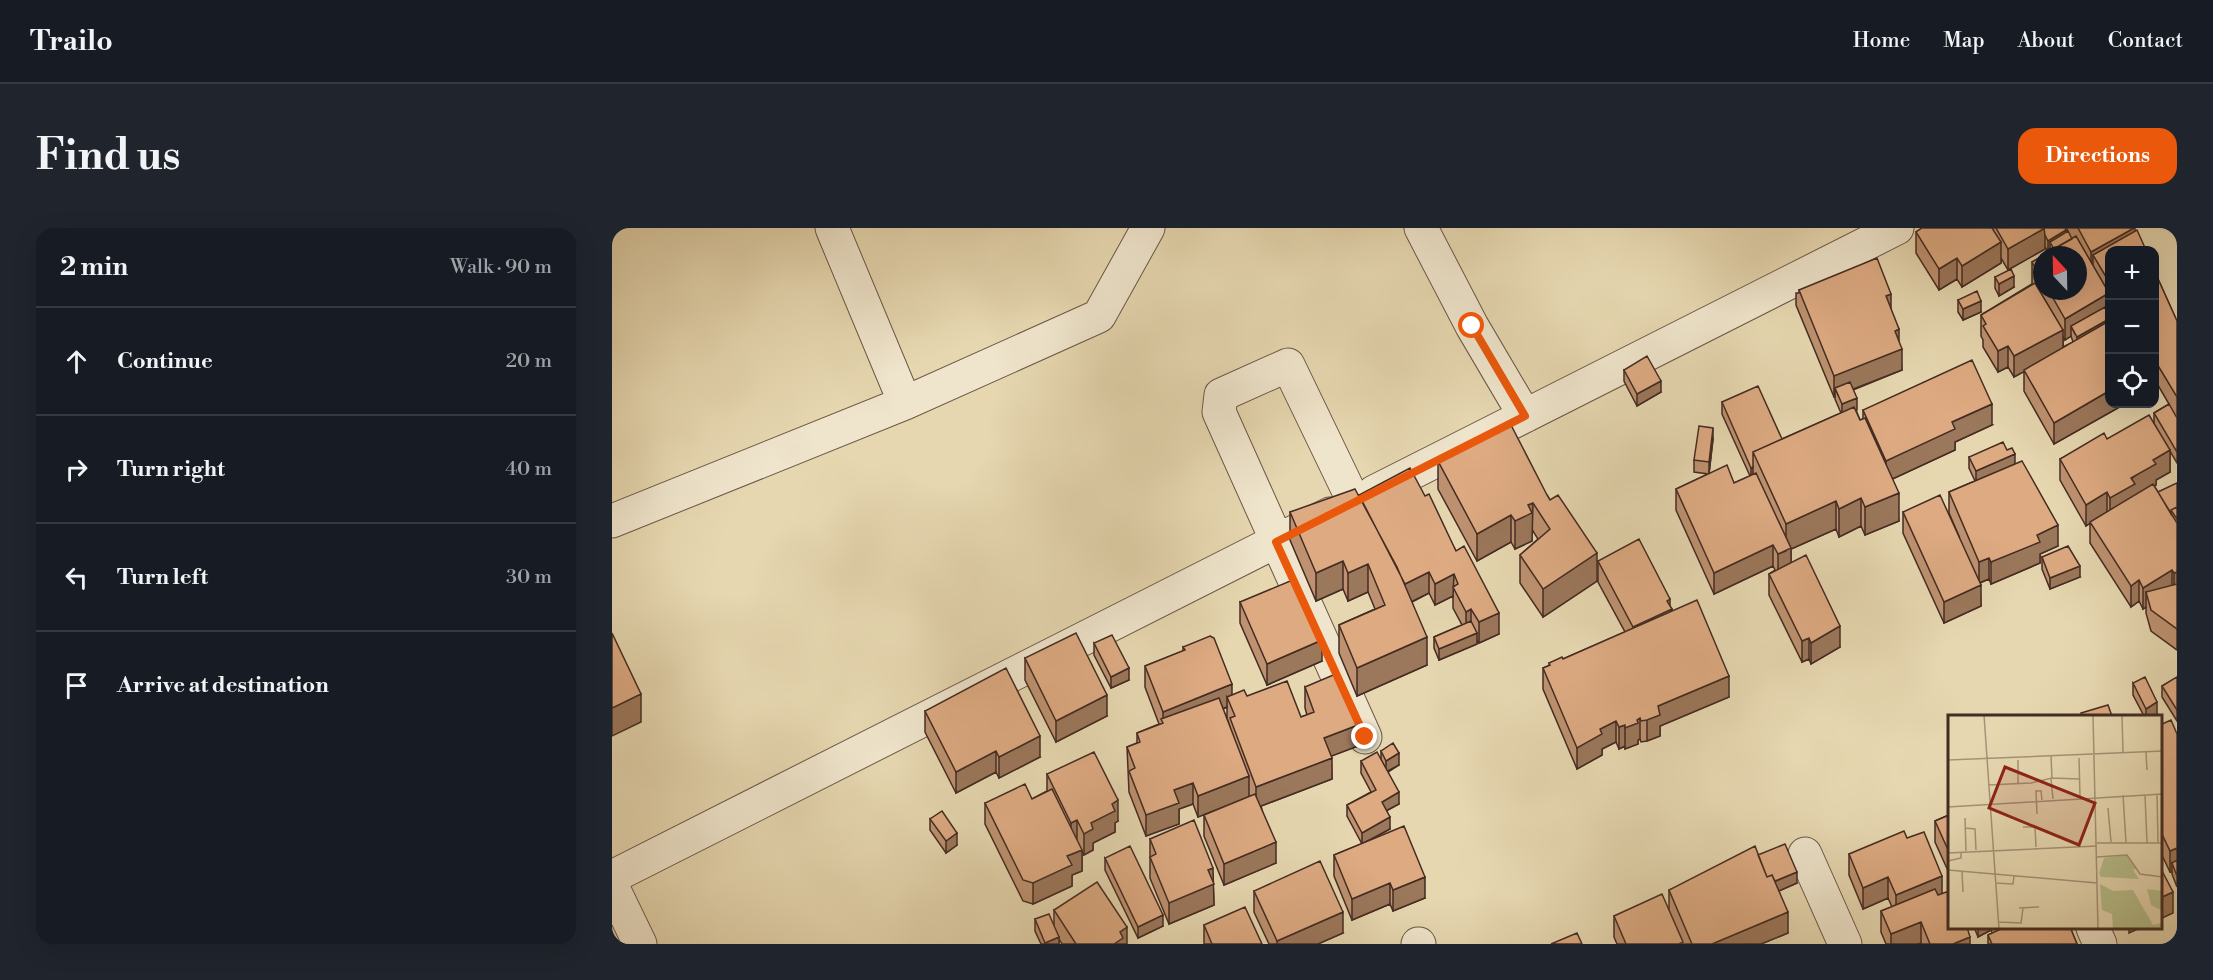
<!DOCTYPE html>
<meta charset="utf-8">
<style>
body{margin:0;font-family:"Libre Bodoni",serif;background:#20242c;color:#f1f3f6}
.controls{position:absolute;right:18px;top:18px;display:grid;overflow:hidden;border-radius:12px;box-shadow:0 6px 24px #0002}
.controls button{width:54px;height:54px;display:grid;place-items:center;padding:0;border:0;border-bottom:2px solid #363941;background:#171b24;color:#f1f3f6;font:30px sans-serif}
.compass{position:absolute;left:1421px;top:18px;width:54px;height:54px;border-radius:50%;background:#171b24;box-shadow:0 6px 24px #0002;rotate:338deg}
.stop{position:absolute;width:18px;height:18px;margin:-14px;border:4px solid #ea580c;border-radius:50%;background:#fff}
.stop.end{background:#ea580c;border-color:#fff;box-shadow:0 2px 6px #0008}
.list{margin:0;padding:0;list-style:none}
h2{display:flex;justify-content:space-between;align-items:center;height:78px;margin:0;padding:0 24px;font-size:26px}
h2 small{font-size:20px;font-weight:400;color:#9ea1a6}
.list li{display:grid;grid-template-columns:39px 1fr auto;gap:18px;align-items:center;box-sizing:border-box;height:108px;padding:0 24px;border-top:2px solid #363941}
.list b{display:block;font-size:22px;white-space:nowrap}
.list em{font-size:20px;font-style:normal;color:#9ea1a6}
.icon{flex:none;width:33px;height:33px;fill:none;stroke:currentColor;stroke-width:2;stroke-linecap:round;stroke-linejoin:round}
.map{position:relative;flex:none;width:1565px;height:716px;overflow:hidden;border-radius:18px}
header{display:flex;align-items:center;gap:36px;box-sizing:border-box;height:84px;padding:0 30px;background:#171b24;border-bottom:2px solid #363941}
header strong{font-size:28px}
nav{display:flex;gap:33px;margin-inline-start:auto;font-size:21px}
.intro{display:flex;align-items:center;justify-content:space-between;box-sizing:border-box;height:144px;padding:0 36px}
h1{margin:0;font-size:42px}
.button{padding:15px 27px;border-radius:18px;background:#ea580c;color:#fff;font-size:21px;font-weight:700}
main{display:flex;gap:36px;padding:0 36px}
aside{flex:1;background:#171b24;border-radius:18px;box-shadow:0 6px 24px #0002}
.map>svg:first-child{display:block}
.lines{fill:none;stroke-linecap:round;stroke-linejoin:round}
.minor-casing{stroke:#6c5746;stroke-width:35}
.minor{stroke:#efe5cc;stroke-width:33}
.wall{fill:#be9270;stroke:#442c23;stroke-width:1.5;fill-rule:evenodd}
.shaded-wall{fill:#9b775b;stroke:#442c23;stroke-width:1.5}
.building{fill:#ddaa82;stroke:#442c23;stroke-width:1.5}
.route{stroke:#ea580c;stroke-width:8}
.inset-road{fill:none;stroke:#a59378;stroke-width:1.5}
.view{fill:#8f2418;fill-opacity:0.15;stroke:#8f2418;stroke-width:3}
.inset-edge{fill:none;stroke:#442c23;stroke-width:3}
</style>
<header>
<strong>Trailo</strong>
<nav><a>Home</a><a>Map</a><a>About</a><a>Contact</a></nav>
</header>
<div class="intro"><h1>Find us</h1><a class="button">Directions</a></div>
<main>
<aside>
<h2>2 min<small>Walk · 90 m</small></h2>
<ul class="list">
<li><svg class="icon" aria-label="ahead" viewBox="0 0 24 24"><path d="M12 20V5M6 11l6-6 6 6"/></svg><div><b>Continue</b></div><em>20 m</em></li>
<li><svg class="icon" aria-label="right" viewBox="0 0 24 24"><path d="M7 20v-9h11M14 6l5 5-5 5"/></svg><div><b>Turn right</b></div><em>40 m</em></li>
<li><svg class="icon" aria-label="left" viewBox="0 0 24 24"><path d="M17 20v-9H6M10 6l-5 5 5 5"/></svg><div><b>Turn left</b></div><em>30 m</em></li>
<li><svg class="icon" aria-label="arrive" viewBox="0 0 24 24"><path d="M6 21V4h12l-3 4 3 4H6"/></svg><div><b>Arrive at destination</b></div></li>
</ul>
</aside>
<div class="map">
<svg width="1565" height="716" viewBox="0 0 1565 716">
<rect width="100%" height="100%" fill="#e6d7b0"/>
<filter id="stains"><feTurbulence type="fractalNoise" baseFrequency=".00333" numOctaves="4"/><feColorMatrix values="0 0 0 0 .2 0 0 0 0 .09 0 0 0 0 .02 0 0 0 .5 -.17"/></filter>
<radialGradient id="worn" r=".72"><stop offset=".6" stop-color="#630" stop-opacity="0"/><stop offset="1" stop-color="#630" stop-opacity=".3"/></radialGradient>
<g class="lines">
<g class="minor-casing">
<path id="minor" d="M220 0 293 175
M809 0 860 98 913 188
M762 264 1285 0
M742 274 676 137 609 167 607 184 753 509
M0 293 293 175 487 88 536 0
M1193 626 1233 716
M0 649 718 286
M0 658 28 716
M1481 700 1488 716
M806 716H807"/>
</g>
<use href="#minor" class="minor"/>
</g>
<path class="wall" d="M1310 0H1453L1454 4 1456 3 1454 0H1523L1497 22V176H1513L1442 216 1412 163V143L1402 149 1396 139 1386 144 1371 119V112L1369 108V87L1420 56V34L1430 28V63H1466L1433 19V21L1396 42 1389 30V35L1350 59 1345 51 1327 62 1304 25V4ZM1459 108 1461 114 1451 119V109L1453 112Z
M1542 42 1565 93V235L1558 223V244L1544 252V257L1542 258 1546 264 1565 255V422L1539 403 1534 385V379L1531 381 1527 373 1519 379 1478 315V295L1474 298 1448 252V231L1495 211 1542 195V185L1557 176 1543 152V159Z
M1383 49 1402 59 1387 68 1383 60Z
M1187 62 1279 81 1287 115 1290 142 1241 162 1244 182 1248 192 1251 191V182L1380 197 1343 214V222L1280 251 1287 293 1253 307 1249 298 1227 309 1224 301 1179 321V335L1228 419 1199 436 1197 431 1190 434 1157 367V346L1163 342 1161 338 1102 366 1064 282V261L1096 246 1082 244V232L1101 211 1097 246 1122 255 1138 248 1110 186V174L1170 211 1229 185 1223 171V169H1222L1184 77V65H1187Z
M1346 72 1369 84 1351 92 1346 84Z
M1012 142 1049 164 1025 178 1012 153Z
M1357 229 1403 236 1446 318 1428 326V335L1379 356 1377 351 1368 355 1369 378 1332 395 1291 305V284L1347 308 1337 285V264L1363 253 1357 240Z
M826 233 935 267 985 353 931 389 908 355V327L926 311 921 303 920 304V313L903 321 899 314 865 333 826 261Z
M747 268H813L843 321 887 406 867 415 865 412V416L827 432 822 420V409L850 397 841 380V368L823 377 817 365 800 374 815 437 745 468 727 425V397L763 381 756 364 736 373 731 361 704 373 678 312V284Z
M1430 329 1468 349 1438 361 1430 341Z
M986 333 1058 378 1060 383 1117 469 1048 498V508L1035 513 1029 514 1028 511 1026 512V516L1013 521V518L1007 521 1004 514 990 521V527L965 541 931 461V440L937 438V435L951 431 1013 404 986 354Z
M628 374 710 433 655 457 628 395Z
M482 415 517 452 499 460 482 427Z
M571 419 620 467 635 468 689 489 695 487 693 480V459L746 518 719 528 720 551 649 578 664 635 612 657 592 608V587L603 582 586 589 581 576 567 581V596L534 608 517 564 515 519 525 515V505L547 496 533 459V438L571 423ZM615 479V490L618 499 611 481Z
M413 430 495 488 444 514 413 452Z
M1565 449V493L1550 469V458Z
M1521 455 1545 486 1541 488H1532L1521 467Z
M313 483 428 529 387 550 384 544 344 565 313 504Z
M1548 497 1565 506V659L1560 646V644H1558L1548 623Z
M769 523 787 537 776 544 787 576 774 583 778 601 755 613 813 670 781 683 778 676 740 692 722 648V627L750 616 735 588V577L759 564 749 545V533L769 531Z
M435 546 506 593 503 595V604L481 615V622L472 627 470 623V643L460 647V658L421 676 411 673 373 596V575L420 571 435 563Z
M1337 587V645L1323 614V593Z
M318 591 345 617 334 625 318 602Z
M1295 610 1330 666 1358 716H1309V715L1305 716H1274L1269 704V683L1280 679 1276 670 1251 681 1237 647V626Z
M538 611 601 653 602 677 557 696 538 650Z
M1146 627 1185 655 1167 663 1176 705 1149 716H1005L1002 709V688L1057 682V662Z
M493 630 551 698 526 710 493 642Z
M642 663 731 705 706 716H657L642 684Z
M442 682 515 716H450L447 711V716H429L423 703V691L442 696Z
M592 697 650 716H592Z
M1362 699H1458L1465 716H1376V707L1380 705 1379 702 1366 709Z"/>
<path class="shaded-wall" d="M1433 0V21L1396 42V21Z
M1522 0H1523V20L1481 27V43L1479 45V24Z
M1454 2V14H1438V23L1436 24V13Z
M1389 14V35L1350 59V38Z
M1345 30V51L1327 62V41Z
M1402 48V59L1387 68V56Z
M1497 65V86L1463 106 1459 98V108L1453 112V91Z
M1279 66V87L1274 68Z
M1369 73V84L1351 92V81Z
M1497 91V102L1465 121V109Z
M1287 101V122L1290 121V142L1226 167 1223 160V169H1222V148L1283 103Z
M1451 102V123L1402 149V128Z
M1396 118V139L1386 144V123Z
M1049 153V164L1025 178V166Z
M1497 163V176H1513L1442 216V195Z
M1245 170V182L1230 188V176Z
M1380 176V197L1343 214V222L1274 254V233L1340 194Z
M1101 200V211L1097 246V234Z
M1558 222V244L1544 252V257L1523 269 1498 291V270L1541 232Z
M1403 226V238L1364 255V243Z
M1141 239V251L1139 252V240Z
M1495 264V285L1474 298V277Z
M1287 265V293L1253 307V279Z
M1249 270V298L1227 309V281Z
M1224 273V301L1179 321V341L1166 347V326L1174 323V296Z
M921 275 920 313 903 321V293L916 277Z
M899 287V314L865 333V306Z
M1446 297V318L1428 326V335L1379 356V334L1425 307Z
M1161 317V338L1102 366V345Z
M985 325V353L931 389V361Z
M1377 330V351L1367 355V334Z
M731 333V361L704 373V345Z
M756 336V364L736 373V345Z
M1468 338V349L1438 361V350Z
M1560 342V363L1534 364V379L1531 381V360Z
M817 344V365L793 377V356Z
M1565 344V365L1562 366V345Z
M842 346 841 368 823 377V356Z
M1527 352V373L1519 379V358Z
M1369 357V378L1332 395V374Z
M1058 371V382L1060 381V402L1021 420V399L1055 373Z
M859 381V402L854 405V384Z
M887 385V406L867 415V394Z
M1228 398V419L1199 436V415Z
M865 405V416L827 432V421Z
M815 409V437L745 468V440Z
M1197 410V431L1190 434V413Z
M710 412V433L655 457V436Z
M517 440V452L499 460V449Z
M1117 448V469L1048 498V508L1035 513V492L1046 478Z
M620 456V477L615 469V479L551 505V484Z
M29 466V494L0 508V480Z
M495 467V488L444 514V493Z
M1545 474V486L1541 488H1534V481Z
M1028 490V511L1026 512V516L1013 521V500Z
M1004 493V514L990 521V527L965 541V520L988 501Z
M746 497V518L712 531V510Z
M1013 497V518L1007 521V499Z
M428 508V529L387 550V529Z
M384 523V544L344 565V544Z
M787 525V537L774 544V533Z
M720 530V551L644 580V559Z
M637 548V569L586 589V568Z
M581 555V576L567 581V596L534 608V587L562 562Z
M787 564V576L770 585V574Z
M506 572V593L503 595V604L481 615V622L472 627V606L479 595 500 576Z
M778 589V601L750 616V605Z
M465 592V613L459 616V595Z
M345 605V617L334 625V613Z
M664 614V635L612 657V636Z
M1565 620V642L1560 635V644H1558V623Z
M470 622V643L460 647V658L421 676V655L455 628Z
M601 640 602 677 557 696V675L596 642Z
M1185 644V655L1155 668V657Z
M1330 648V669L1284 688V667Z
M813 649V670L781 683V662Z
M1276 649V670L1251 681V660Z
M778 655V676L740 692V671Z
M1561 664V685L1548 691V670Z
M731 684V705L706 716H665V713Z
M1176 684V705L1149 716H1100Z
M551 687V698L526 710V699Z
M1309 694V715L1305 716H1279V706Z
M515 699V716H502L508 704Z
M1366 699H1379V702L1366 709Z
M1517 699H1530L1517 705Z
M447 709V716H433V715Z
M1358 709V716H1341Z"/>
<path class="building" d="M1310 0H1380L1389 14 1350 38 1345 30 1327 41 1304 4Z
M1384 0H1433L1396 21Z
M1432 0H1453L1454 2 1436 13 1433 7Z
M1466 0H1522L1479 24Z
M1525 2 1534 22H1497V54L1481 27Z
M1456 3 1460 11 1442 21 1438 14Z
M1464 8 1497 65 1453 91 1437 63H1466V27H1431Z
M1430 28V52L1420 34Z
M1265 30 1279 66 1274 68 1287 101 1283 103 1290 121 1222 148 1187 62Z
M1399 41 1402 48 1387 56 1383 49Z
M1542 42 1565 93V169L1542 131Z
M1423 55 1451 102 1402 128 1396 118 1386 123 1371 98 1374 96 1369 87Z
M1365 63 1369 73 1351 81 1346 72Z
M1493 79 1497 87V91L1465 109 1459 98Z
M1497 93V163L1442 195 1412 142Z
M1035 128 1049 153 1025 166 1012 142Z
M1360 132 1380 176 1340 194 1343 201 1274 233 1251 182Z
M1238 154 1245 170 1230 176 1223 160Z
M1146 158 1170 211 1141 224V239L1139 240 1110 174Z
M1557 176 1565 190V224L1542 185Z
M1242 179 1248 192 1253 190 1287 265 1253 279 1249 270 1227 281 1224 273 1174 296 1141 224Z
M1537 187 1558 222 1541 232 1544 236 1519 250 1523 256 1498 270 1495 264 1474 277 1448 231 1492 205 1495 211Z
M898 195 935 267 938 272 946 267 985 325 931 361 908 327 938 301 921 275 916 277 920 285 903 293 899 287 865 306 826 233Z
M1087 198 1101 200 1097 234 1082 232Z
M1391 214 1395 222 1400 220 1403 226 1364 243 1357 229Z
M1410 233 1446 297 1425 307 1428 314 1379 334 1377 330 1367 334 1337 264Z
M1115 237 1122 255 1144 245 1179 320 1166 326 1161 317 1102 345 1064 261Z
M798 240 813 268 817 266 844 323 852 318 887 385 867 394 859 381 854 384 841 359 846 356 842 346 823 356 817 344 793 356 747 267Z
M1565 255V279L1559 282V286L1546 264Z
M1541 256 1565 295V344L1562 345 1560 342 1531 360 1527 352 1519 358 1478 294Z
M743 261 785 339 815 409 745 440 727 397 773 377 756 336 736 345 731 333 704 345 678 284Z
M1328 267 1369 357 1332 374 1291 284Z
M1565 279V291L1559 282Z
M1027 311 1058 371 1055 373 1060 381 1021 399 986 333Z
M1456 318 1468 338 1438 350 1430 329Z
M1194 327 1228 398 1199 415 1197 410 1190 413 1157 346Z
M683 351 710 412 655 436 628 374Z
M1565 356V401L1539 382 1534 364Z
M1085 372 1117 448 1046 478 1048 487 1035 492 1029 493 1028 490 1025 492 1026 495 1013 500V497L1007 499 1004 493 988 501 990 506 965 520 931 440 938 437 937 435 950 429 951 431Z
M859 393 865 405 827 421 822 409Z
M0 405 29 466 0 480Z
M464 405 495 467 444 493 413 430Z
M500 407 517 440 499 449 482 415Z
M598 408 602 410 620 456 551 484 533 438 573 422 571 419Z
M394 440 428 508 387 529 384 523 344 544 313 483Z
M726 445 746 497 712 510 720 530 644 559 618 490 623 488 615 469 632 462 635 468 675 453 689 489 702 484 693 459Z
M1533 449 1545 474 1534 481 1521 455Z
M1565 449V482L1550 458Z
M607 470 637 548 586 568 581 555 562 562 567 575 534 587 517 543 523 540 515 519 528 514 525 505 551 495 549 491Z
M1496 477 1500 488H1470L1469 485Z
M1559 492 1565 506V620L1558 623 1548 602V497Z
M781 515 787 525 774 533 769 523Z
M482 524 506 572 500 576 503 583 479 595 481 601 472 606 465 592 459 595 435 546Z
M765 524 787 564 770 574 778 589 750 605 735 577 764 562 749 533Z
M413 556 420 571 440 561 470 622 455 628 460 637 421 655 411 652 373 575Z
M643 566 664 614 612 636 592 587Z
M330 583 345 605 334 613 318 591Z
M1337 587V624L1323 593Z
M582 592 601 640 596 642 602 656 557 675 538 629 544 626 538 611Z
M792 598 813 649 781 662 778 655 740 671 722 627Z
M1292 603 1295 610 1312 604 1330 648 1284 667 1276 649 1251 660 1237 626Z
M1173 616 1185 644 1163 653 1160 647 1155 649 1146 627Z
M518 618 551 687 526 699 493 630Z
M1143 618 1155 649 1160 647 1176 684 1100 716H1080L1057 662Z
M1565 632V648L1560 635Z
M708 633 731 684 665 713 642 663Z
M1548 639 1561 664 1548 670Z
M485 654 515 699 508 704 511 710 502 716H464L442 682Z
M1323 661 1326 667 1337 663V699H1355L1358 709 1341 716H1318L1309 694 1279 706 1269 683Z
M1050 666 1071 714 1067 716H1014L1002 688Z
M633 679 650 716H600L592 697Z
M437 686 447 709 433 715 423 691Z
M1393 699H1448L1449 701 1453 699H1458L1465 716H1380L1376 707Z
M965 705 970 716H939Z"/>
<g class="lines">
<path class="route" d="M753 509 664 314 913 188 860 98"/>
</g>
<g transform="translate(1336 487)">
<rect width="214" height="214" fill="#e6d7b0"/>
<path d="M179 140 189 153 185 155 191 164 153 162 151 158 156 143ZM152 169 165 176 185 175 205 210 214 208V214H165L164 199 154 195ZM199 174 214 176V196L203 190Z" fill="#b6be8b"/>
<path class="inset-road" d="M36 0 51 214M145 0 150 214M174 0 175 38M198 37 199 55M103 41 104 63M131 43 132 82M0 45 215 36M70 45V69M103 64 105 84M40 70 83 68 104 63 131 64M209 79 210 128M175 80 178 128M197 80 199 128M0 92 215 79M160 93 163 127M89 99 88 76H93L94 85M17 103 18 136M75 112H87L88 132M17 113 27 114 28 135M149 128H215M0 138 149 131M149 142 179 140 192 159 215 162M0 146 13 143V138M0 155 149 168M14 156 15 177M47 168 65 169 66 161M71 193 91 192M50 207 73 208 75 193"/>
<path class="view" d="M57 52 147 88 131 130 41 93Z"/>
<rect width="214" height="214" class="inset-edge"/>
</g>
<rect width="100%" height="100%" filter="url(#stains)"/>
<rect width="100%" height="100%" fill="url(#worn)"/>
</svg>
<div class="controls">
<button>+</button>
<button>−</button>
<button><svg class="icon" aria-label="locate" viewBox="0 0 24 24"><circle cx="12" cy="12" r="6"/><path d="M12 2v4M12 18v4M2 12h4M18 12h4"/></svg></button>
</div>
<svg class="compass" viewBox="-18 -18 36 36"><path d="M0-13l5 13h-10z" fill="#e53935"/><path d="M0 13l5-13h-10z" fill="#9ea1a6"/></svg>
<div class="stop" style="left:860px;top:98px"></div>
<div class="stop end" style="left:753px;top:509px"></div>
</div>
</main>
